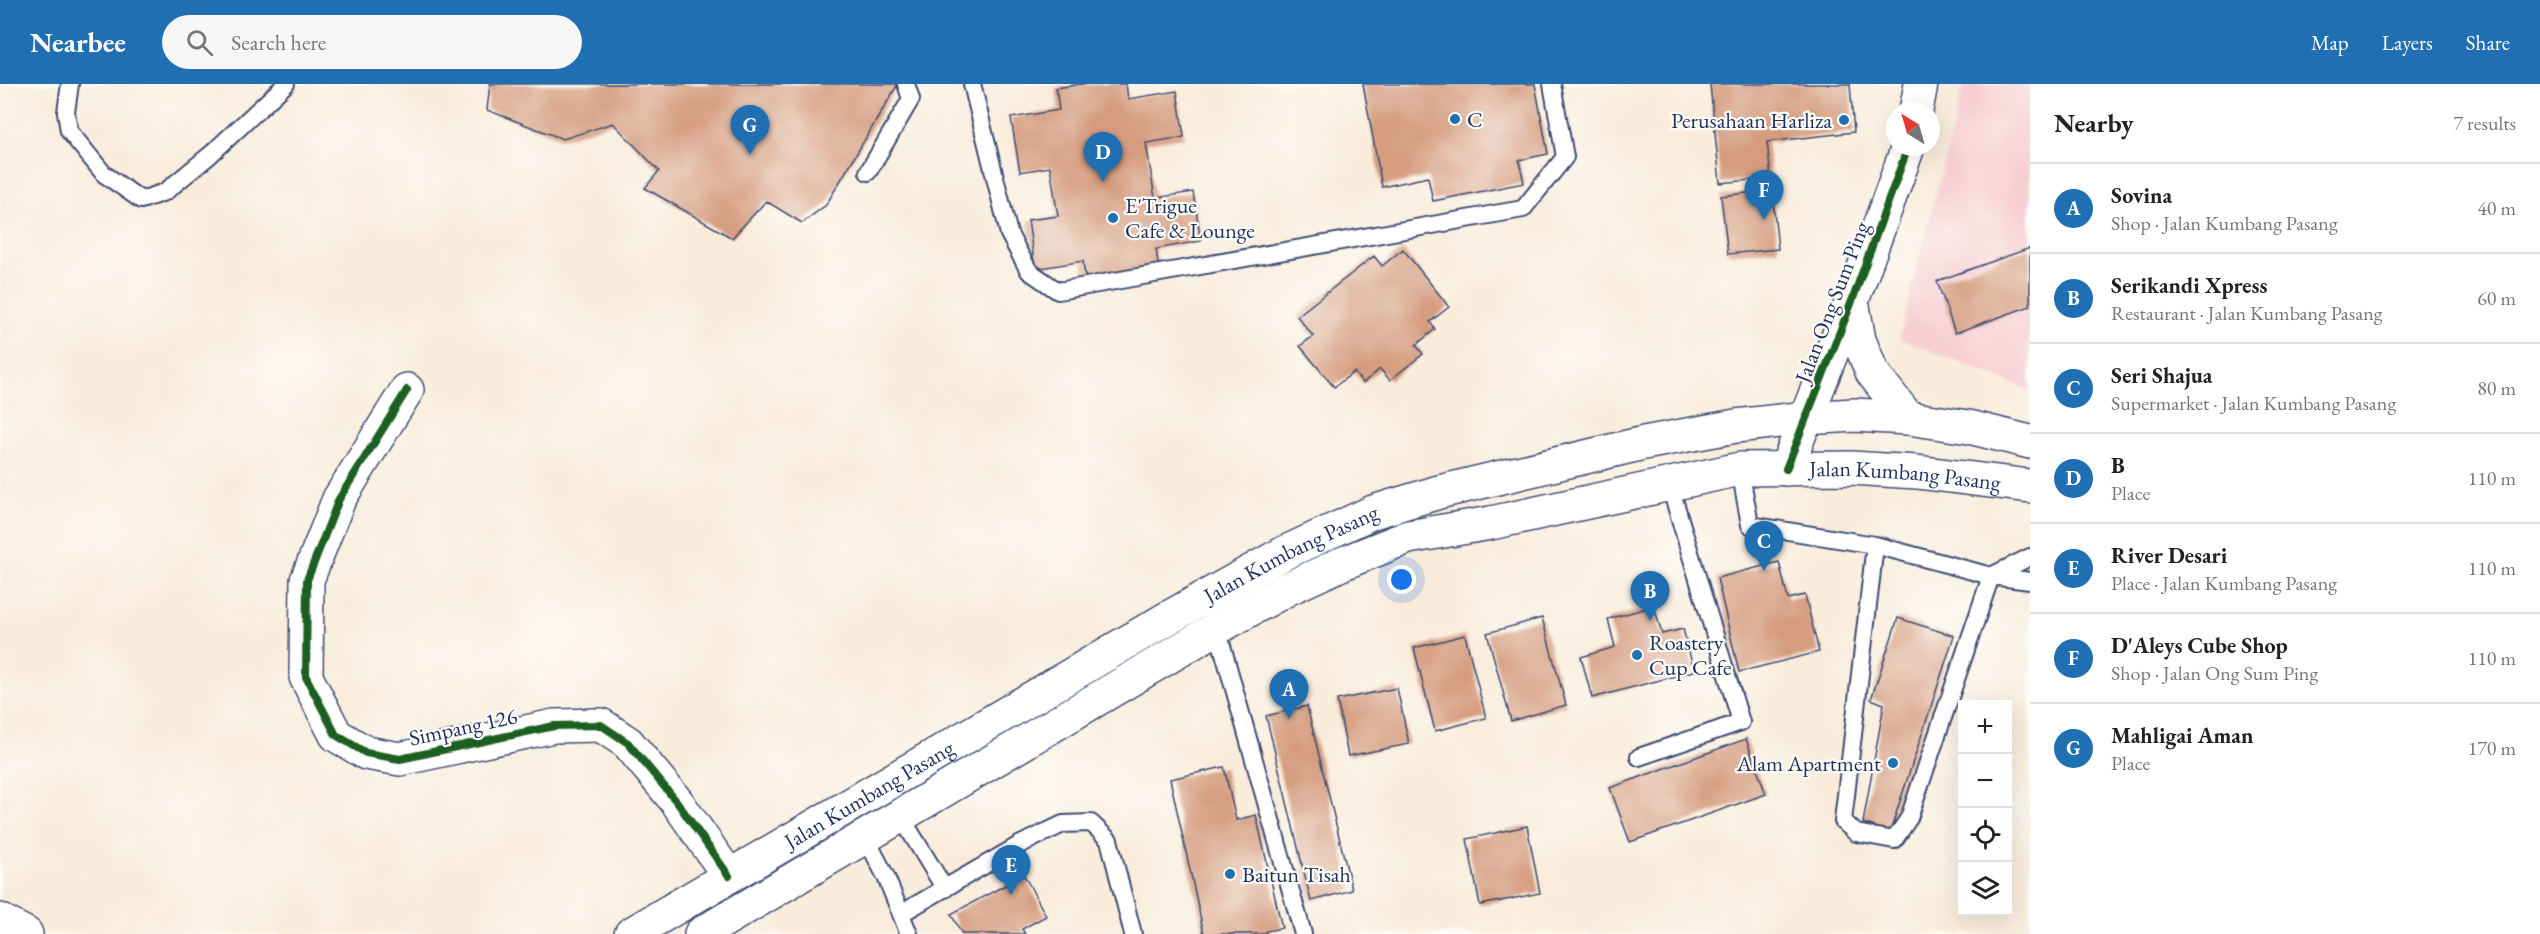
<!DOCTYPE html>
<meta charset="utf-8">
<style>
body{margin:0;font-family:"EB Garamond",serif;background:#f6f6f6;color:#222}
.controls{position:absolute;right:18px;bottom:18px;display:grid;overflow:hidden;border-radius:0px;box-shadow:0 6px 24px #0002}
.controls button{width:54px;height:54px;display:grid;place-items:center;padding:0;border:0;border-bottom:2px solid #e0e0e0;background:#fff;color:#222;font:30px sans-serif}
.compass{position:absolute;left:1886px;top:18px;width:54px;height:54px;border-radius:50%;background:#fff;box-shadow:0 6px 24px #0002;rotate:323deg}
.you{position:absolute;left:1402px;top:496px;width:21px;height:21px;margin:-15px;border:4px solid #fff;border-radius:50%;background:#1a73e8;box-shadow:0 0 0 9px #1a73e833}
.badge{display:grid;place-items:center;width:39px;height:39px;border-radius:50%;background:#1f6fb2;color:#fff;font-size:20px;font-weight:700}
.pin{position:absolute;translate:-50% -50px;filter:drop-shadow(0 2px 3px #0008)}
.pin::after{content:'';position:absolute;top:32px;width:21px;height:18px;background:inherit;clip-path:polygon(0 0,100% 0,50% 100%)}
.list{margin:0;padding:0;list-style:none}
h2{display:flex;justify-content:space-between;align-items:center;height:78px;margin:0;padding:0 24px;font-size:26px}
h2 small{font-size:20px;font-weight:400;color:#767676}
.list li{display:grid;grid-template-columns:39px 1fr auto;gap:18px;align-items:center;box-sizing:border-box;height:90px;padding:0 24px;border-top:2px solid #e0e0e0}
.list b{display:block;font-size:22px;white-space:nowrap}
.list p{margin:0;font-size:20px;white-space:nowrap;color:#767676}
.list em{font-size:20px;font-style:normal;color:#767676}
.icon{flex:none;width:33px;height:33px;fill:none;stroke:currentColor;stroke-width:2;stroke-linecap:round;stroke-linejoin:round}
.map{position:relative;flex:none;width:2030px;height:850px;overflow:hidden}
header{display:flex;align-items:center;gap:36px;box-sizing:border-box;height:84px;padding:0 30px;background:#1f6fb2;color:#fff}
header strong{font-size:28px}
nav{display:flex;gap:33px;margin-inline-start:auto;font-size:21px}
.search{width:420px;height:54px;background:#f6f6f6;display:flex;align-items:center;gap:15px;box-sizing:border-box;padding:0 21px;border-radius:33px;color:#767676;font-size:22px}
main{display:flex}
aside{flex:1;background:#fff}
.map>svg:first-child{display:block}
.built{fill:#f7cfd3}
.building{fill:#d59c7f}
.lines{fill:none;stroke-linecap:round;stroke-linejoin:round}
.lane-casing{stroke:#3c4b71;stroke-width:20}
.street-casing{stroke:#3c4b71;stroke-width:36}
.primary-casing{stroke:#3c4b71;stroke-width:36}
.lane{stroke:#fff;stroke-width:16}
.street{stroke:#fff;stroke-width:33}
.primary{stroke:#fff;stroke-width:33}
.cycleway-casing{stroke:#fdfcf7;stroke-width:11}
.cycleway{stroke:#1b5e20;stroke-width:8}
.poi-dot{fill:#1f6fb2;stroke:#fdfcf7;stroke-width:2}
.labels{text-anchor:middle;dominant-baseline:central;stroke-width:4.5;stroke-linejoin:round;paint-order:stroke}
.poi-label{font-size:22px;fill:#1b2f5e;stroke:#fdfcf7;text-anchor:start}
.street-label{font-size:22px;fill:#1b2f5e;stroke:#fdfcf7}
</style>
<header>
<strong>Nearbee</strong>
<div class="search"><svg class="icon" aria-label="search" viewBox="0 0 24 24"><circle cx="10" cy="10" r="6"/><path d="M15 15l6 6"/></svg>Search here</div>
<nav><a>Map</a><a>Layers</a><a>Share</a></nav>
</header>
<main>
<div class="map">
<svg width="2030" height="850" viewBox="0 0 2030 850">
<rect width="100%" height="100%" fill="#fdfcf7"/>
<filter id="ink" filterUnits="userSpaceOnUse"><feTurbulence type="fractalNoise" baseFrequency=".0167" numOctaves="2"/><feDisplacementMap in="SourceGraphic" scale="12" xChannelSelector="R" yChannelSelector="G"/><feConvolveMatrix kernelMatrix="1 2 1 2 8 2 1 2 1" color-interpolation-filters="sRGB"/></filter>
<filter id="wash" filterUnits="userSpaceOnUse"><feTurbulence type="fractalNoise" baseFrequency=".008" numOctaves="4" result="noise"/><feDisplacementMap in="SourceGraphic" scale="24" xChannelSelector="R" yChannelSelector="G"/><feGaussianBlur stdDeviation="1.35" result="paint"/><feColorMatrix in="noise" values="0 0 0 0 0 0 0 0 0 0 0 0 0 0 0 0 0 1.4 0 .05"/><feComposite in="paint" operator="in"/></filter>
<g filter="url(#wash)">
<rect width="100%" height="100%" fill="#f9ecdb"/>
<path class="built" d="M1964 0H2030V306L1899 254Z"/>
<g id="blocks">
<path class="building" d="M490 0H898L826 121 802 139 766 117 732 154 645 104 659 87 613 39 563 55 487 26Z
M1082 0H1126L1128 15 1177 7 1184 53 1146 59 1155 114 1193 108 1201 157 1156 165 1159 188 1086 200 1083 177 1035 185 1028 136 1058 132 1050 83 1020 88 1011 34 1059 26 1056 4Z
M1363 0H1535L1548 70 1519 76 1524 99 1433 117 1428 93 1382 103Z
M1710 0H1850L1854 48 1767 58 1771 94 1720 99Z
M1772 106 1778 165 1728 170 1721 112Z
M2030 164V222L1955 249 1937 197Z
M1403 165 1449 223 1430 238 1435 245 1416 261 1423 270 1390 296 1380 285 1363 299 1354 288 1334 303 1300 262 1313 252 1297 232 1374 172 1382 182Z
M1779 478 1788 515 1805 511 1819 568 1739 588 1717 494Z
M1654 522 1662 550 1683 545 1694 587 1592 614 1581 573 1615 563 1608 535Z
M1542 534 1566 621 1511 637 1487 549Z
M1898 534 1954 552 1890 748 1863 739 1884 620 1871 615Z
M1465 551 1486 634 1435 647 1414 564Z
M1397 604 1409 660 1348 672 1337 616Z
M1307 622 1352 806 1311 817 1266 632Z
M1746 655 1766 710 1630 758 1610 704Z
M1224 683 1236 736 1256 731 1282 844 1266 847V850H1204L1170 695Z
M1527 742 1540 809 1480 821 1467 755Z
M1024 791 1046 832 1022 845 1025 850H962L951 830Z"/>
</g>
</g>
<g filter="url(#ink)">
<use href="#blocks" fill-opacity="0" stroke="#3c4b71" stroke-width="1.5"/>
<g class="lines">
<g class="lane-casing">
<path id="lane" d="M70 0 66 28 69 47 104 90 141 116 165 108 210 71 286 0
M972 0 1009 150 1029 187 1058 207 1523 125 1565 73 1552 0
M868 88 911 15 906 0
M1740 385 1750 441 1875 461 1991 492 2030 497
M1875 461 1843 737 1856 749 1894 756 1909 734 1991 492 2030 473
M1217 544 1303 850
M1639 673 1741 638 1670 402
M900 731 945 805
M865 752 886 793 909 850
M902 829 1021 760 1063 740 1091 739 1109 756 1133 850"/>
</g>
<g class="street-casing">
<path id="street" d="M1916 27 1921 0
M407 306 339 415 307 496 306 593 336 651 366 669 400 675 554 642 601 641 628 659 677 718 729 792
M1786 385 1852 217 1908 63"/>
</g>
<g class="primary-casing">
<g id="primary">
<path d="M1852 217 1859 256 1872 288 1908 334"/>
<path d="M0 836 26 850"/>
<path id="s1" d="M631 850 1168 534 1286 468 1373 428 1439 408 1644 359 1736 342 1806 334 1854 331 1908 334 1969 343 2030 358"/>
<path id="s2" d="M701 850 1217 544 1287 505 1341 480 1408 453 1491 439 1740 385 1851 384 1917 388 2030 402"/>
</g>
</g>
<use href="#lane" class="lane"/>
<use href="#street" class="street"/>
<use href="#primary" class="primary"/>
<g class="cycleway-casing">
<path id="cycleway" d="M407 306 339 415 307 496 306 593 336 651 366 669 400 675 554 642 601 641 628 659 677 718 729 792
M1786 385 1852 217 1908 63"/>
</g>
<use href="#cycleway" class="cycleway"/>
</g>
</g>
<g class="poi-dot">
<circle cx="1455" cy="35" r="6"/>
<circle cx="1844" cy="36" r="6"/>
<circle cx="1113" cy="134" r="6"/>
<circle cx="1637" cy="571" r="6"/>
<circle cx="1893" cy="679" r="6"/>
<circle cx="1230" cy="790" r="6"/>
</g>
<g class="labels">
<g class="poi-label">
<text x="1467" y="35">C</text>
<text x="1832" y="36" text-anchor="end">Perusahaan Harliza</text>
<text x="1125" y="121">E'Trigue<tspan x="1125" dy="25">Cafe &amp; Lounge</tspan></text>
<text x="1649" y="558">Roastery<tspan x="1649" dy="25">Cup Cafe</tspan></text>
<text x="1881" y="679" text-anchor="end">Alam Apartment</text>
<text x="1242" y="790">Baitun Tisah</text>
</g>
<g class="street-label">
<text transform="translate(1832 218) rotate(-69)">Jalan Ong Sum Ping</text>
<text stroke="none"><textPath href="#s2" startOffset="1316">Jalan Kumbang Pasang</textPath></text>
<text stroke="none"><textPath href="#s1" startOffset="762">Jalan Kumbang Pasang</textPath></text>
<text transform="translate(463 643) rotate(-12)">Simpang 126</text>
<text stroke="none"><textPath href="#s1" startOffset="276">Jalan Kumbang Pasang</textPath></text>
</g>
</g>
</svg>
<div class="controls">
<button>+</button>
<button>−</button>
<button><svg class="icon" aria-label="locate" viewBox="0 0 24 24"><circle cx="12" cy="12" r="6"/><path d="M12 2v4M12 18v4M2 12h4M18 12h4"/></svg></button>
<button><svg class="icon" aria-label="layers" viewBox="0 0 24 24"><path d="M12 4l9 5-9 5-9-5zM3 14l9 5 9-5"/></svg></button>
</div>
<svg class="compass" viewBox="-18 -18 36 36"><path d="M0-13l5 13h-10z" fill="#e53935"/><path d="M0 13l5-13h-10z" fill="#767676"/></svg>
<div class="you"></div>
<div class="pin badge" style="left:1289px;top:635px">A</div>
<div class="pin badge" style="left:1650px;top:537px">B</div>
<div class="pin badge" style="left:1764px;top:487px">C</div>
<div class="pin badge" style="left:1103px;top:98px">D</div>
<div class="pin badge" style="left:1011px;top:811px">E</div>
<div class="pin badge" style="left:1764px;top:136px">F</div>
<div class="pin badge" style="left:750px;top:71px">G</div>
</div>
<aside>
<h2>Nearby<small>7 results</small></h2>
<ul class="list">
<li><span class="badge">A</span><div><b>Sovina</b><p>Shop · Jalan Kumbang Pasang</p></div><em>40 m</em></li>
<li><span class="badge">B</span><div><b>Serikandi Xpress</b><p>Restaurant · Jalan Kumbang Pasang</p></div><em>60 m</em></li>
<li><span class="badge">C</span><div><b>Seri Shajua</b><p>Supermarket · Jalan Kumbang Pasang</p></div><em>80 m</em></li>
<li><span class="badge">D</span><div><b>B</b><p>Place</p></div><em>110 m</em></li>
<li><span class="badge">E</span><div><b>River Desari</b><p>Place · Jalan Kumbang Pasang</p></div><em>110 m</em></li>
<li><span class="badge">F</span><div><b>D'Aleys Cube Shop</b><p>Shop · Jalan Ong Sum Ping</p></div><em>110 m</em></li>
<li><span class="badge">G</span><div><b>Mahligai Aman</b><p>Place</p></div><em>170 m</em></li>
</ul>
</aside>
</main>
